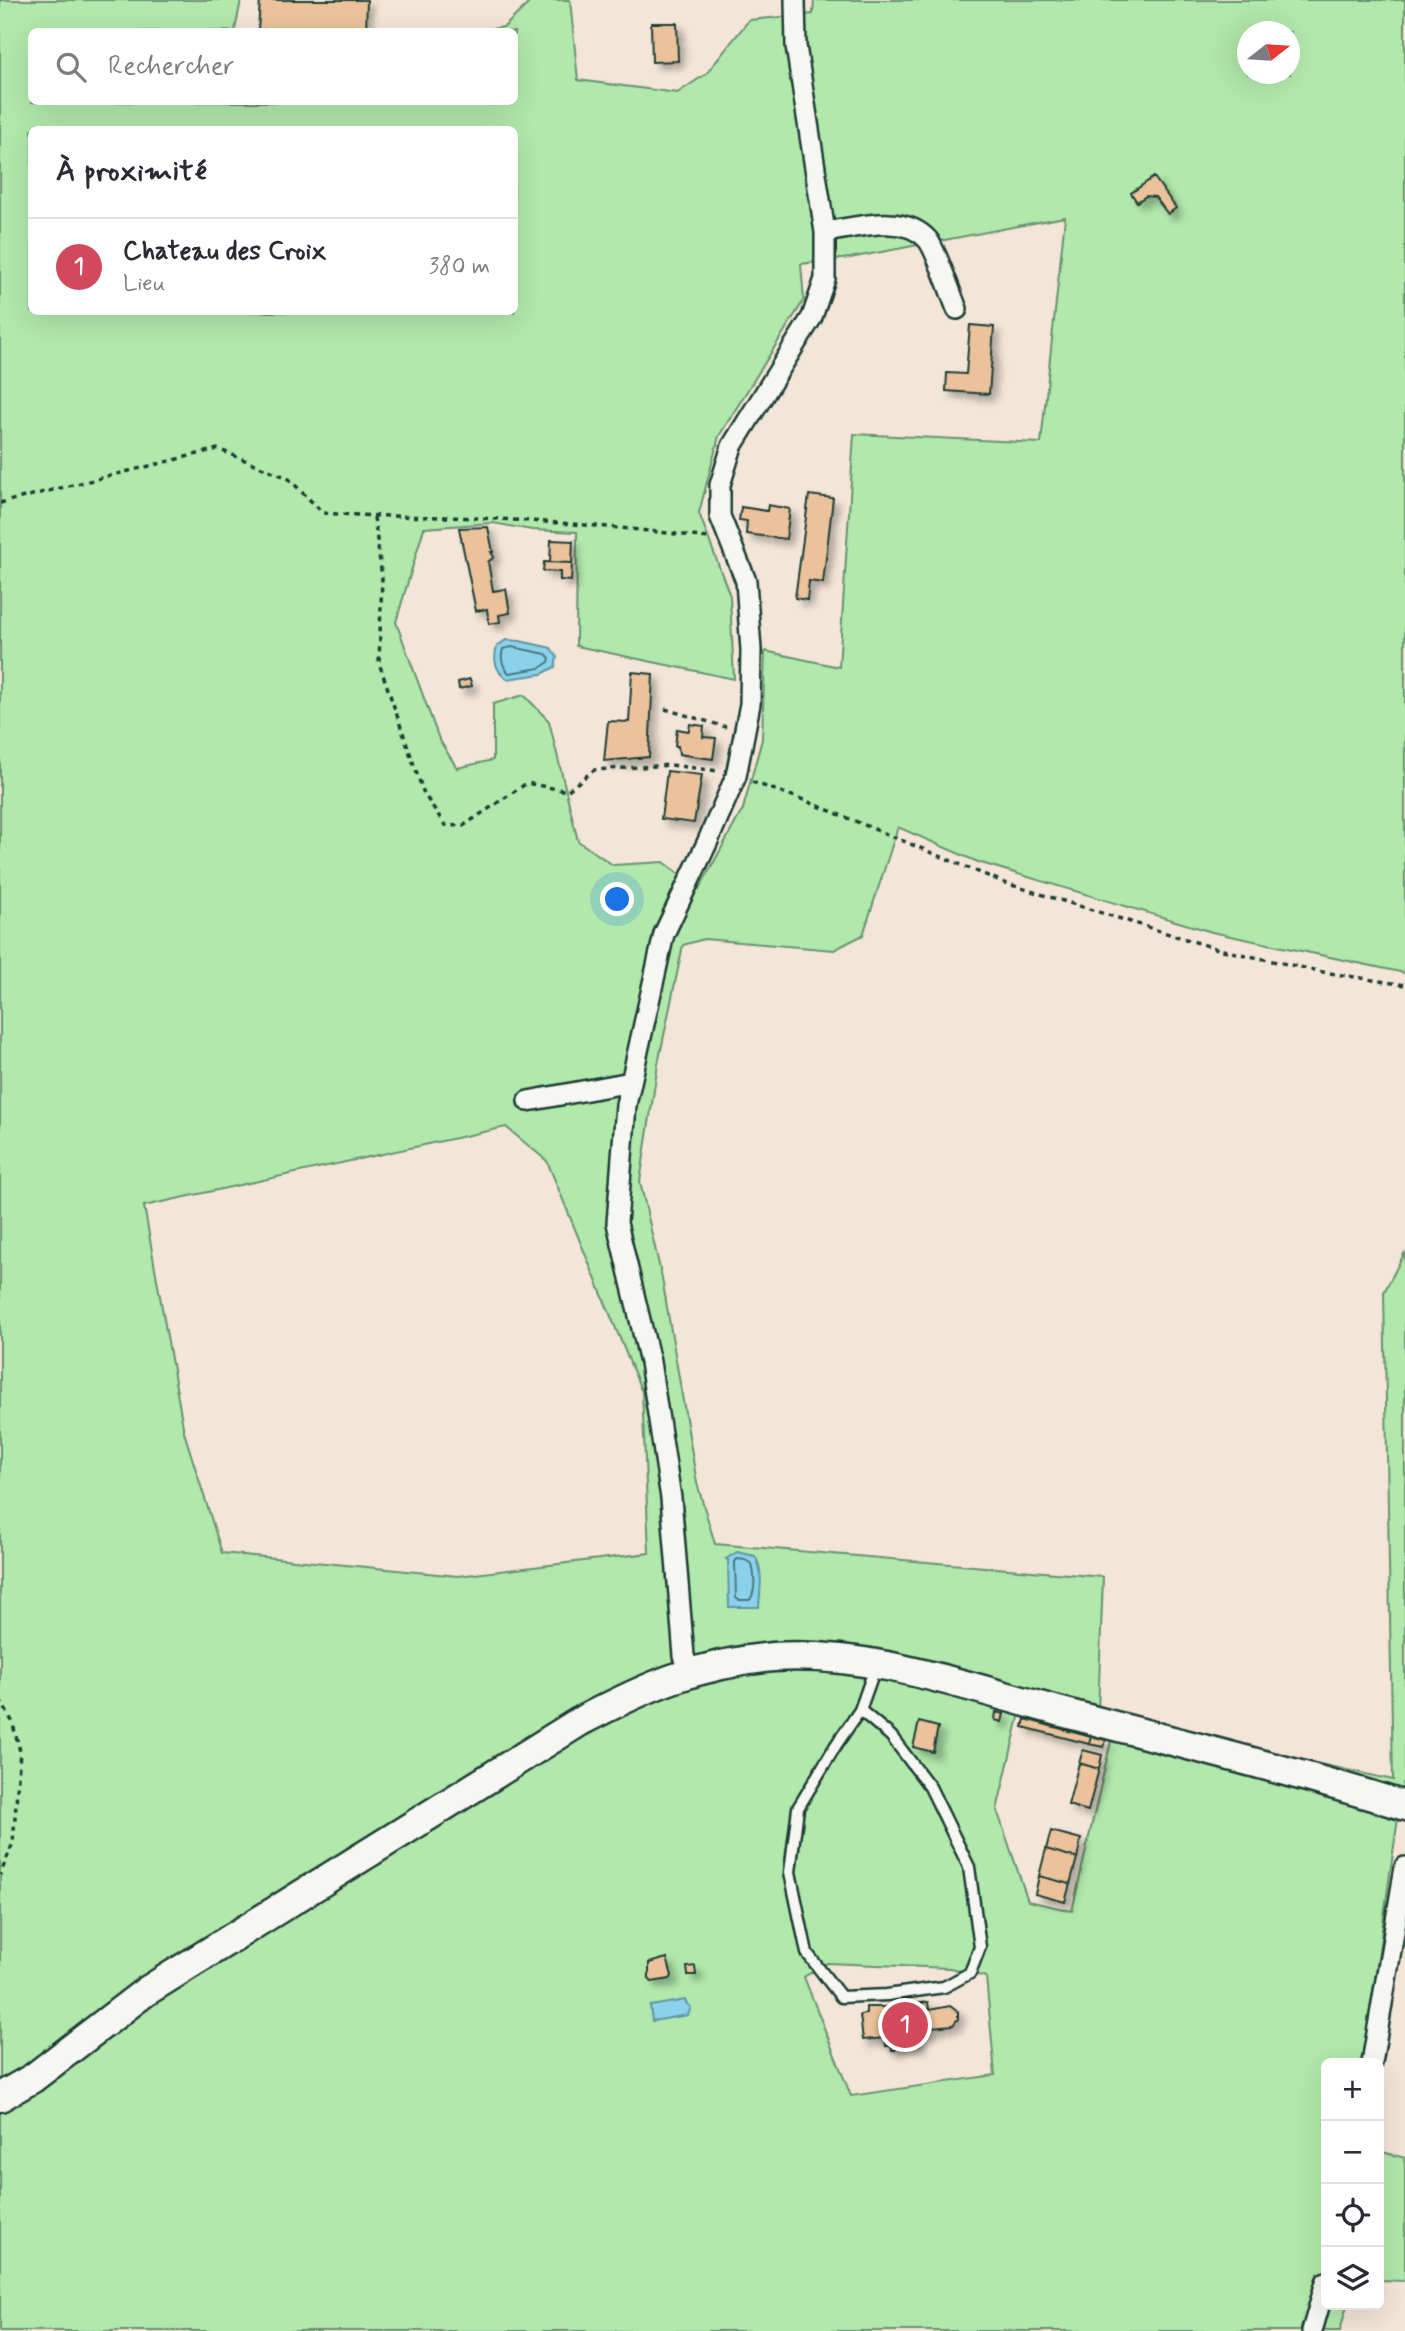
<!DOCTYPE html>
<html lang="fr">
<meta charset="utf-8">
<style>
body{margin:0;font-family:Mynerve,sans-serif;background:#f7f7f7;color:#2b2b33}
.controls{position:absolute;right:21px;bottom:21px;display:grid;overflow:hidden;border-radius:10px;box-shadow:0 7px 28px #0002}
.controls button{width:63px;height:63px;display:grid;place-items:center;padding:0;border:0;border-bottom:2px solid #e1e1e2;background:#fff;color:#2b2b33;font:35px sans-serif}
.compass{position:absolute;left:1237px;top:21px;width:63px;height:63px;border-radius:50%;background:#fff;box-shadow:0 7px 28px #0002;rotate:73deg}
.you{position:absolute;left:618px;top:900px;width:24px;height:24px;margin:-18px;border:5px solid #fff;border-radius:50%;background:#1a73e8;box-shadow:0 0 0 10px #1a73e833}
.badge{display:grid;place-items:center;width:46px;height:46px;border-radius:50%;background:#d1495b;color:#fff;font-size:23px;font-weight:700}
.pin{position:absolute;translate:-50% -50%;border:4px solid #fff;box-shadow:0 2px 7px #0006}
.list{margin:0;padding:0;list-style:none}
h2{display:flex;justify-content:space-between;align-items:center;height:91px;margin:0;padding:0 28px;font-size:30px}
h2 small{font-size:23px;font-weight:400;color:#7c7c81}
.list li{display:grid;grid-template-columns:46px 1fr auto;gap:21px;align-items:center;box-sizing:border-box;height:98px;padding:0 28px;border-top:2px solid #e1e1e2}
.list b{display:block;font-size:26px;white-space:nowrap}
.list p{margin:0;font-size:23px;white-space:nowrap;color:#7c7c81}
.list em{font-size:23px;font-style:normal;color:#7c7c81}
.icon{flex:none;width:38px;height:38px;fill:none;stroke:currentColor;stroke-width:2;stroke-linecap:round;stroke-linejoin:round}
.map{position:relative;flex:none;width:1405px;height:2331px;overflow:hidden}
.search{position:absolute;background:#fff;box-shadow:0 7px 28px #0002;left:28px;top:28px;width:490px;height:77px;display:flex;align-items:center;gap:18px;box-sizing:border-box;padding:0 24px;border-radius:10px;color:#7c7c81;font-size:26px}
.panel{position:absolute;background:#fff;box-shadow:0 7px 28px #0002;left:28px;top:126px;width:490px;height:189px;border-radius:10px}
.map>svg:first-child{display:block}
.green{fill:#b1e8ac;stroke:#689270;stroke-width:2;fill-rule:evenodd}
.water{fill:#8ad2ec;stroke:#5f96a2;stroke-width:2}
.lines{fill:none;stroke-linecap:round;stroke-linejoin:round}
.shore{stroke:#4a797e;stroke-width:2}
.building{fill:#ebc29b;stroke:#1f3d34;stroke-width:2;filter:url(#shadow)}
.lane-casing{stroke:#1f3d34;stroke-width:15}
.street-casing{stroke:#1f3d34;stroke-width:24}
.secondary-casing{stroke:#1f3d34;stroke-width:33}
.path{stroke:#1f3d34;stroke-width:3.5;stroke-dasharray:5 5;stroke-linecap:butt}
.lane{stroke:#f6f6f2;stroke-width:10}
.street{stroke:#f6f6f2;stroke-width:19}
.secondary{stroke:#f6f6f2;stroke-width:28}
</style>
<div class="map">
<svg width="1405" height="2331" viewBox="0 0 1405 2331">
<defs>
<filter id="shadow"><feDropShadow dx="6" dy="6" stdDeviation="3.5" flood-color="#0004"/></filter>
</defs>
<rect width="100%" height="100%" fill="#f3e6d8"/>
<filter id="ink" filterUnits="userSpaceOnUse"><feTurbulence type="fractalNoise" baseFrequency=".0143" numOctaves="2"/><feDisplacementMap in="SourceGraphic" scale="14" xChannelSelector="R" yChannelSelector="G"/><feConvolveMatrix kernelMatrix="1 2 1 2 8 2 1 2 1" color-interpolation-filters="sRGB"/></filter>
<g filter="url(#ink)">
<path class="green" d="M0 0H241L235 31 32 32V102H514V32L474 31 504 27 532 0H570L578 80 677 93 706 74 749 20 813 14 814 0H1405V973L1212 932 978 862 898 827 863 935 834 950 704 939 683 945 658 1064 640 1182 662 1278 697 1483 715 1544 1103 1577 1098 1712 1025 1692 997 1810 1028 1901 1072 1911 1116 1719 1393 1780 1384 1292 1405 1252V1783H1403L1363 2063H1326V2305H1347L1340 2331H0ZM1248 32H1290V74H1248ZM32 130H514V312H32ZM1065 217 1041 443 854 434 839 667 765 651 762 739 743 809 699 889 664 862 613 865 578 841 549 721 524 695 493 704V760L457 768 439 739 396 622 424 528 493 523 532 530 577 532 576 646 734 679 730 596 699 513 719 436 804 300 801 264 850 258ZM506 1127 547 1161 642 1392 649 1553 458 1576 222 1553 184 1432 144 1206ZM827 1963 950 1968 986 1977 995 2075 851 2096 804 1977Z
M1379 2151 1405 2158V2281L1379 2280Z"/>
<path class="water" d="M506 640 520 641 551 648 557 657 555 667 542 674 507 679C495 670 493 660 497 646Z
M737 1552 755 1556C764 1572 760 1589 759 1607H729L728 1560 726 1559Z
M686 2000V2003L691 2007 688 2015 652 2021 650 2006Z"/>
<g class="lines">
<path class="shore" d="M512 647 546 654 550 658 549 662 540 668 509 673C502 666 500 659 503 649Z
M737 1559 745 1560 752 1564C755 1576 756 1590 750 1600H739L736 1598 735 1562Z"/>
</g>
<path class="building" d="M260 0H367L366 32H258Z
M651 23H677L678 61 652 62Z
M1154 177 1176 208 1168 214 1155 197 1146 196 1137 202 1131 193Z
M970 325 994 327 989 394 946 391 947 373 966 374Z
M809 495 833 498 823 583 809 581 807 600 795 598Z
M768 505 790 509 786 539 746 534 747 521 739 520 741 507 767 511Z
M488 527 493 552H491L494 557 488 562 493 591 506 589 510 613 499 615 500 622 489 624 487 609 476 611 459 528Z
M551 540 573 541 572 563 550 562Z
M544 562 572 563 571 581 560 580V572L543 571Z
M632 672 653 674 649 757 604 761 608 721 629 722Z
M470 679 472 686 459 689 458 682Z
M690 724 704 726 703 737 716 738 713 759 679 754 678 746H675L677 729 689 731Z
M667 771 702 775 694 823 661 819Z
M996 1712 1004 1714 1002 1722 995 1720Z
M1025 1719 1091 1737 1089 1744 1023 1727Z
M919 1722 938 1727 933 1752 913 1747Z
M1091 1737 1106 1740 1104 1747 1089 1744Z
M1083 1750 1102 1755 1099 1769 1079 1763Z
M1079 1763 1099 1769 1088 1811 1068 1805Z
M1051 1831 1081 1839 1077 1858 1046 1849Z
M1046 1849 1077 1858 1070 1884 1039 1876Z
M1039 1876 1070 1884 1065 1902 1035 1894Z
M667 1958 672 1976 670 1979 652 1982 649 1979V1963Z
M695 1966 696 1975H688L687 1967Z
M909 2000 912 2004 928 2002 929 2010 950 2006 958 2012V2019L953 2025 931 2027V2031L920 2032V2044L898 2046 895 2050H892L891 2046H886L885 2038 863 2040 860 2015 866 2014V2007H899L901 2001Z"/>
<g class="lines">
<g class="lane-casing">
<path id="lane" d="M860 1710 891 1736 930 1787 969 1867 980 1947 970 1973 944 1987 887 1995 841 1997 807 1953 790 1872 798 1808 836 1745 860 1710 876 1665"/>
</g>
<g class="street-casing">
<path id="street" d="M825 232C856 228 904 212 928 240 936 250 951 294 957 309
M528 1101 631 1082
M690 1672 684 1656 671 1498 650 1362 617 1223 626 1105 664 934 707 843 736 776 750 704 751 650 746 581 720 516V485L732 446 812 317 825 279V232L796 46 795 0
M1372 2063 1405 1867
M1312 2331 1326 2282"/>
</g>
<g class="secondary-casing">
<path id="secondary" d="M0 2097 33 2078 145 1992 579 1722C645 1687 696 1664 773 1657 866 1650 968 1687 1058 1711 1174 1742 1291 1770 1405 1806"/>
</g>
<path class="path" d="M0 503 218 449 288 478 323 513C375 517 427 516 479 518 556 522 632 528 708 538
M374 517 382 577 379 663 424 794 445 825 463 826 527 783 567 791 594 770 671 765 718 771
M665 709 726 727
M752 782 804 800 1005 883 1218 949 1323 972 1405 985
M0 1700 12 1721 20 1751 13 1843 0 1875"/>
<use href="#lane" class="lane"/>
<use href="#street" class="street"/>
<use href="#secondary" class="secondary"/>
</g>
</g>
</svg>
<div class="controls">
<button>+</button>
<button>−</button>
<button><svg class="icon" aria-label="locate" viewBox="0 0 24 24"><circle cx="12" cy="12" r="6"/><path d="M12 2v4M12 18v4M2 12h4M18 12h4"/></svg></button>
<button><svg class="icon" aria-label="layers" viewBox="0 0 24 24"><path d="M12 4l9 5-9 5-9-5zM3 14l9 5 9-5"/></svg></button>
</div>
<svg class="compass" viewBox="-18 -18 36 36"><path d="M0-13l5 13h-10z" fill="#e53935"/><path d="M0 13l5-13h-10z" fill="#7c7c81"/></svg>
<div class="you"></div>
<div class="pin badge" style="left:905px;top:2025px">1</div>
<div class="search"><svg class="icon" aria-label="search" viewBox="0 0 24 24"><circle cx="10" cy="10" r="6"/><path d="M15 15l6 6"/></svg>Rechercher</div>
<section class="panel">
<h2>À proximité<small></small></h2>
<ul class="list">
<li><span class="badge">1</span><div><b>Chateau des Croix</b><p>Lieu</p></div><em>380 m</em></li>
</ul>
</section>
</div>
